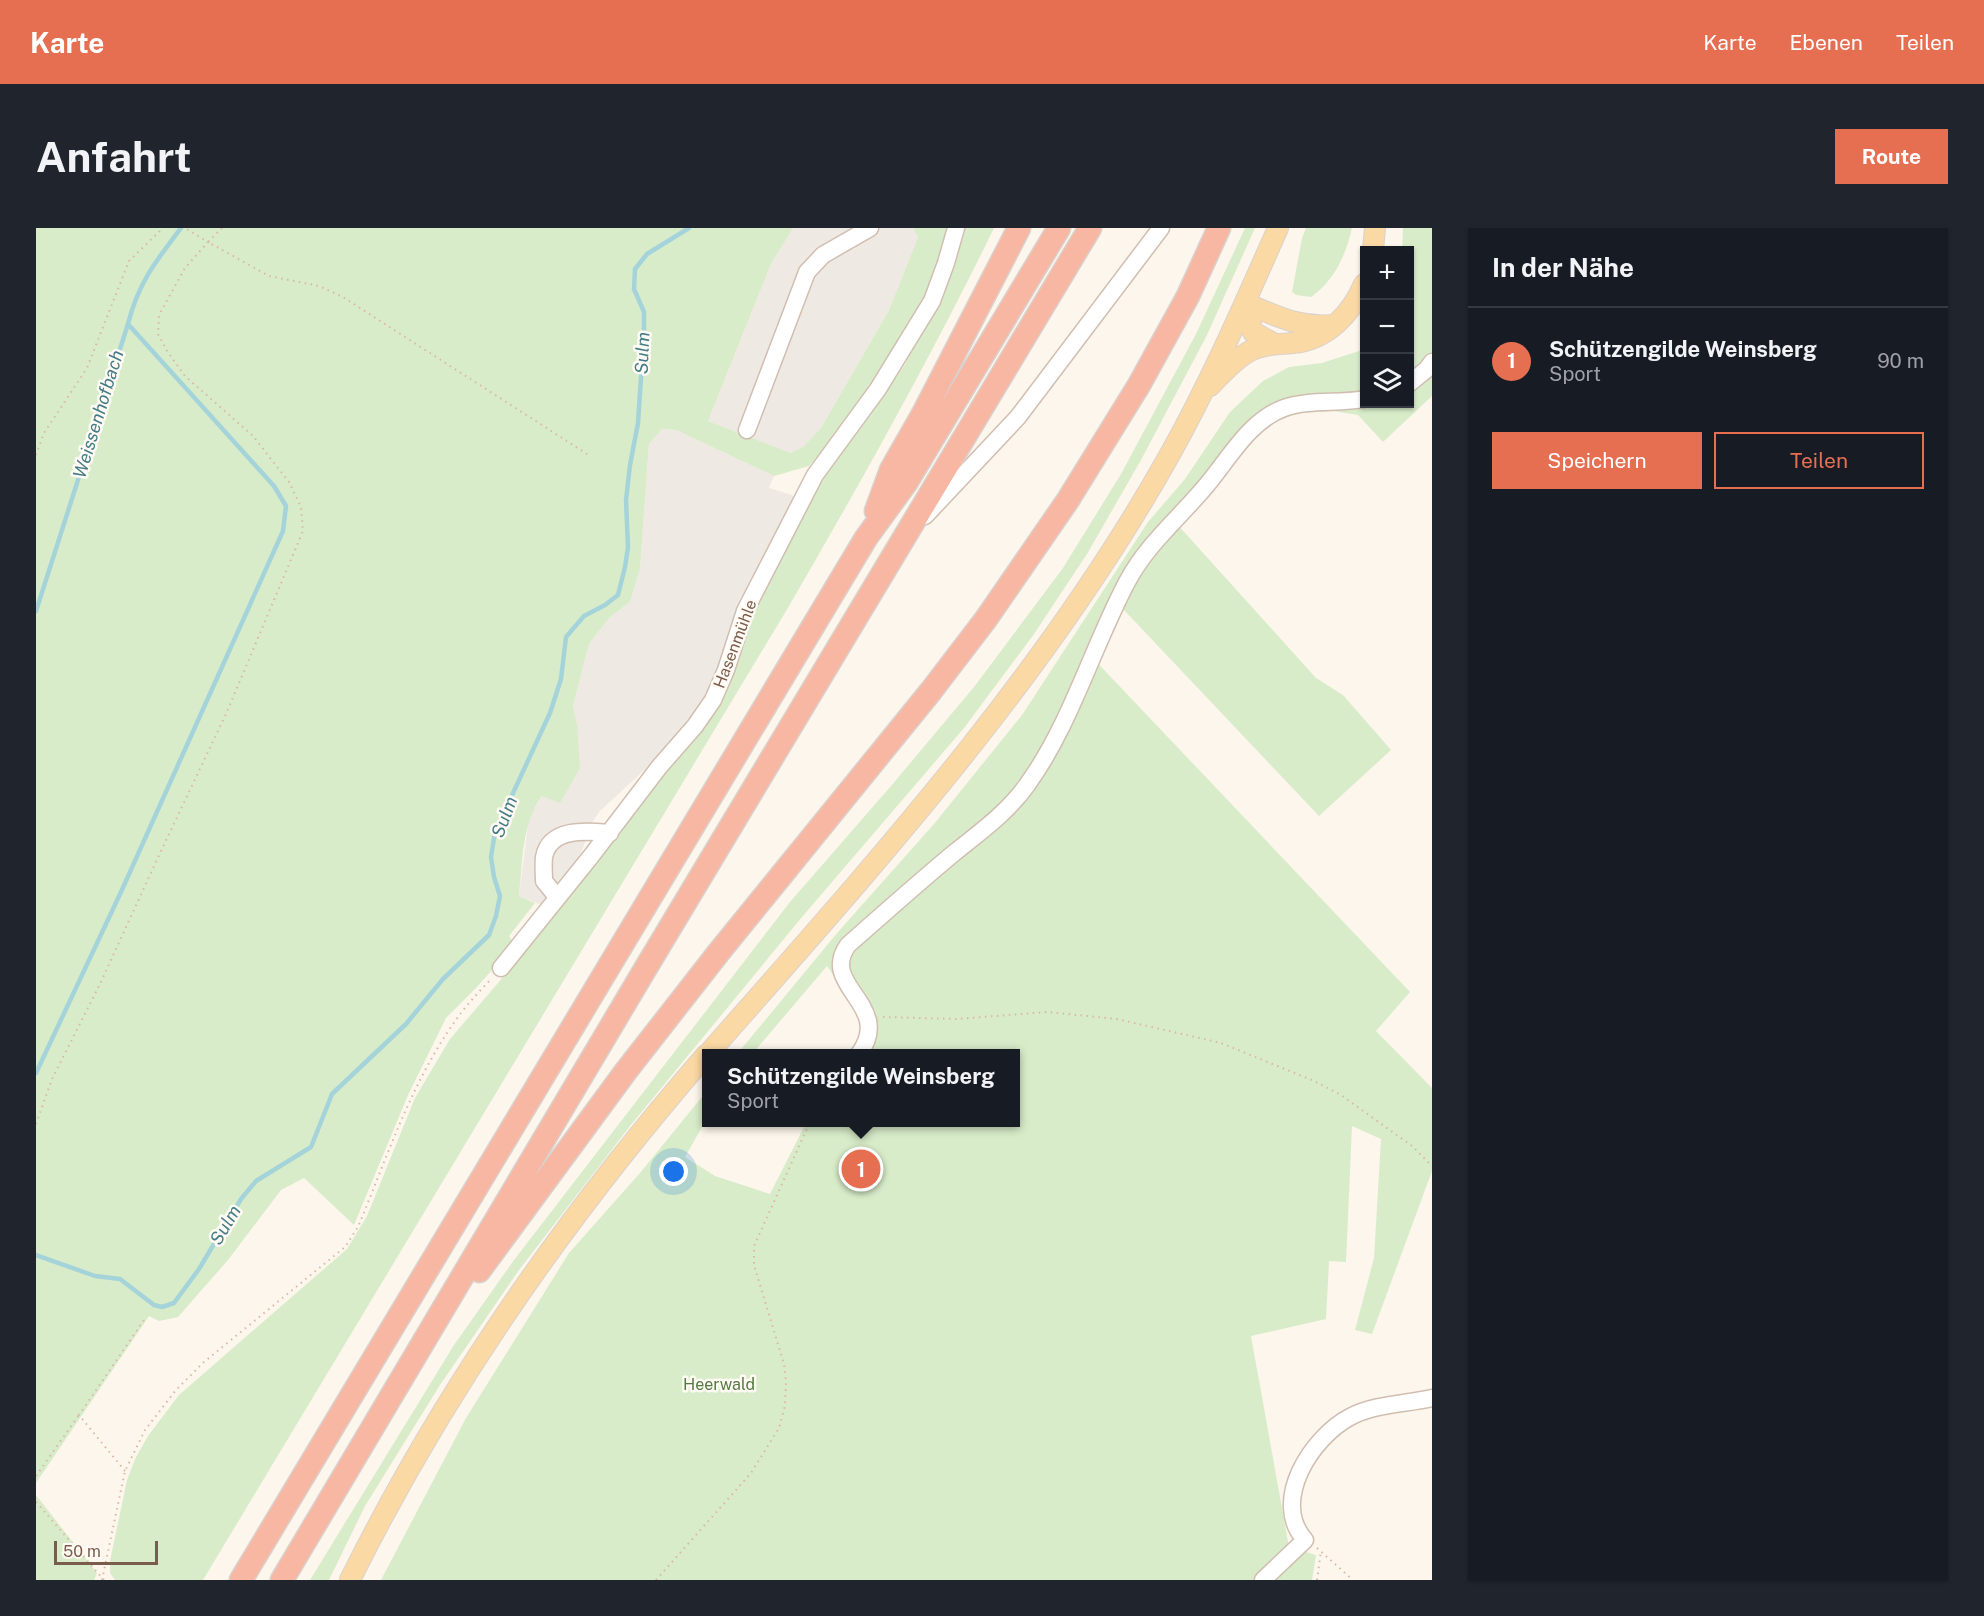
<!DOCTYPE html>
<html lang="de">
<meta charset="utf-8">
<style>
body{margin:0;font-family:"Public Sans",sans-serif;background:#20242c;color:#f1f3f6}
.controls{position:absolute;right:18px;top:18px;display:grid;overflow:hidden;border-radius:0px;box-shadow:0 2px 4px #0004}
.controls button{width:54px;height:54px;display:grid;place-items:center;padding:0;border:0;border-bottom:2px solid #363941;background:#171b24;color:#f1f3f6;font:30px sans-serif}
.scale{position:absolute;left:18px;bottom:15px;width:104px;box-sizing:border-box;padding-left:6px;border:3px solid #7a5c4d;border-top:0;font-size:16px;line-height:21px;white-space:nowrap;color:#7a5c4d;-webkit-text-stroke:4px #fffaf3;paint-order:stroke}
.you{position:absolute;left:638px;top:944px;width:21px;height:21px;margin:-15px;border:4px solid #fff;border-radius:50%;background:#1a73e8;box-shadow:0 0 0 9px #1a73e833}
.badge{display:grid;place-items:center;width:39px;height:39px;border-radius:50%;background:#e76f51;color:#fff;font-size:20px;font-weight:700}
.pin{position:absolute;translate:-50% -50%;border:3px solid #fff;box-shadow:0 2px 6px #0006}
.popup{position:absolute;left:666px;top:821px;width:318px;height:78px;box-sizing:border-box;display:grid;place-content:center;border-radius:0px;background:#171b24;filter:drop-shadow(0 2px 4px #0005);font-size:20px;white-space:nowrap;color:#9ea1a6}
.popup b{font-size:22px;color:#f1f3f6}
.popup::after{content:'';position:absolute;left:50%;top:100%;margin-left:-12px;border:12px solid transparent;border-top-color:#171b24}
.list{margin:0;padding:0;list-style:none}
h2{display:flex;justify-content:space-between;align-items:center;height:78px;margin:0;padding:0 24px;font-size:26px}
h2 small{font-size:20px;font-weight:400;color:#9ea1a6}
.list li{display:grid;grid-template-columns:39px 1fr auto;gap:18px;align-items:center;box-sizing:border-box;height:108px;padding:0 24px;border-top:2px solid #363941}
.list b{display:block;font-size:22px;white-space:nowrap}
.list p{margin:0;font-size:20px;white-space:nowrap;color:#9ea1a6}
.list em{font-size:20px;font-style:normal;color:#9ea1a6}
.actions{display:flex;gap:12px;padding:18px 24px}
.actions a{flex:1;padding:14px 0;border:2px solid #e76f51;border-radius:0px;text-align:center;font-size:21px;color:#e76f51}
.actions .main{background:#e76f51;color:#fff}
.icon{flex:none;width:33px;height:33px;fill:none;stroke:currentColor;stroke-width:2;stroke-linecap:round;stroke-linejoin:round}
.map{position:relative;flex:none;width:1396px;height:1352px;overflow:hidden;border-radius:0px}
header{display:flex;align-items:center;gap:36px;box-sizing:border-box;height:84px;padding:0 30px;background:#e76f51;color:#fff}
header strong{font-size:28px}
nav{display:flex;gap:33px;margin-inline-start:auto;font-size:21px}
.intro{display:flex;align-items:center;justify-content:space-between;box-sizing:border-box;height:144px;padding:0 36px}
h1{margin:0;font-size:42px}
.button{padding:15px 27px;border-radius:0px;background:#e76f51;color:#fff;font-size:21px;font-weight:700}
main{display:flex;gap:36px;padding:0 36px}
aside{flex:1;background:#171b24;border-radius:0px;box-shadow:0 2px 4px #0004}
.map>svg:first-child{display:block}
.industrial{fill:#efe9e4}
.green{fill:#d8ecc9}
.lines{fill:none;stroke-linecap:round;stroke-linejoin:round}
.stream{stroke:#a5d3da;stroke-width:4.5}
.minor-casing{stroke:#d1beb0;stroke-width:19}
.major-casing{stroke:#dad1cd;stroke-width:22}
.highway-casing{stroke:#dad1cd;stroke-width:25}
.path{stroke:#d9b8a5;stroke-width:2;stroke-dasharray:1.5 4.5;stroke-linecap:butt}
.minor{stroke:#fff;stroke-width:16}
.major{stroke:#fbd9a5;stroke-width:20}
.highway{stroke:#f7b7a3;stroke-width:22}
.labels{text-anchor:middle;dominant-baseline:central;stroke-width:5;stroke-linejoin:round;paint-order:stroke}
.street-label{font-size:16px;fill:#7a5c4d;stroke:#fffaf3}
.park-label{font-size:16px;fill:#537a41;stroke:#fffaf3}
.water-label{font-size:18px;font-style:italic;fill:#437c86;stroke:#fffaf3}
</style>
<header>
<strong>Karte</strong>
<nav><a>Karte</a><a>Ebenen</a><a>Teilen</a></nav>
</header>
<div class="intro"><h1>Anfahrt</h1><a class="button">Route</a></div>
<main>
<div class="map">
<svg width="1396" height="1352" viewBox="0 0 1396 1352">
<rect width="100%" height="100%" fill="#fdf6ec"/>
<path class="industrial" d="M757 0H877L882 9 853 82 785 200 768 218 755 225 672 193 735 36Z
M626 201 640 202 738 248 733 260 756 267 758 270 697 393 681 445 667 474 655 492 618 533 563 584 556 595 545 625 508 678 483 668 492 596 496 585 506 568 541 496 537 478 553 416 574 389 594 374 604 341 613 216Z"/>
<path class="green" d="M0 0H757L735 36 672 193 755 225 768 218 785 200 853 82 882 9 877 0H911L892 63 853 130 803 204 773 238 738 248 640 202 626 201 613 216 604 341 594 374 574 389 553 416 537 478 541 496 544 540 524 575 506 568C485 597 487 634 483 668L499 675 473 708 479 716 440 760 410 790 372 867 318 997 268 950 245 962 192 1032 142 1089 123 1093 113 1088 0 1255Z
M925 0H958C895 129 825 254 753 378L167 1352H79L74 1345V1333L91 1252 99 1231 112 1208 143 1167 311 1021 331 988 379 870 414 811 468 748 625 547 669 496 715 383 782 251 835 185 868 138 909 58Z
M1209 0H1219L1171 107 1105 232 1051 326 998 406 928 500 766 689 594 898 483 1042 404 1157 329 1278 293 1352H274L418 1117 478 1032 754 674 855 558 938 459 1027 340 1085 246 1160 106Z
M1270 0H1316C1310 27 1298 53 1275 69L1260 67 1256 64 1266 10Z
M1367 0H1396V168L1347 214 1322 187 1297 183 1265 185 1237 193 1223 204 1141 296 1280 450 1307 467 1355 522 1283 588 1087 381 1051 424 1374 764 1340 803 1396 860V943L1336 1106 1319 1102 1338 1030 1345 911 1316 898 1310 1034 1293 1033 1290 1091 1215 1108 1253 1319 1280 1327 1276 1352H345L430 1190 533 1025 604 945 670 864V892L649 929 679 948 734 966 770 895 980 894V826L815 825 826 803 821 781 791 738 717 825H702L802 704 898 596 986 487 1112 294 1149 251 1194 184 1227 153 1253 139 1286 135 1323 123 1328 118V176H1374V22H1366Z
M0 1267 61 1345 58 1352H0Z"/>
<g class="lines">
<path class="stream" d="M0 383 92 96C102 55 120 33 145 0
M0 845 85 664 247 303 250 278 238 258 92 96
M0 1027 59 1048 84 1051 118 1077 126 1079 138 1075 163 1041 205 971 220 953 275 919 296 866 370 796 407 751 453 707 460 688 464 668 458 649 455 629 459 604 514 485 525 451 530 409 548 388 569 377 582 367 589 339 592 319 590 272 594 237 602 195 608 104V84L598 61 599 41 611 26 653 0"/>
<g class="minor-casing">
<path id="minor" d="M1374 155 1391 141 1396 134
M711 202 771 44 787 27 834 0
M889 288 982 189 1125 0
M521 669 508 653C508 646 507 637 508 629 514 599 551 603 574 605
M465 740 556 627 624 538 659 498 677 472 690 442 709 383 779 247 842 161 896 73 910 35 920 0
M823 826C859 777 782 758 812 717 847 686 882 655 918 625 944 604 971 585 991 557 1035 496 1056 420 1091 354 1112 314 1147 287 1174 253 1195 227 1215 192 1248 180 1273 171 1302 176 1328 171
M1227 1352 1269 1312C1234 1273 1276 1209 1314 1189 1338 1176 1370 1176 1396 1170"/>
</g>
<g class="major-casing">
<path id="major" d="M1337 22 1339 0
M1209 75C1241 88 1262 100 1297 97
M1209 75 1217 104 1237 115
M1174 158C1187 145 1200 130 1216 122 1231 115 1242 117 1257 115 1291 112 1316 85 1328 56
M672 826C838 637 1009 449 1133 228 1174 155 1208 77 1242 0
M314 1352C408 1162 531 987 670 827"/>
</g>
<g class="highway-casing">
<path id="highway" d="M840 283 855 242 887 186 983 0
M443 1043 590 843 683 724 895 463 950 391 1032 272 1103 157 1152 68 1183 0
M205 1352 830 310 870 255 1023 0
M246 1352 611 738 1054 0"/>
</g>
<path class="path" d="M186 0 172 14 233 48 283 58 307 69 554 228
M0 227 8 205 51 140 93 33 127 0
M847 789 921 791 1011 784 1081 791 1185 815 1278 853 1305 867 1376 918 1396 938
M0 896 16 851 63 758 125 623 190 486 267 303 265 279 253 254 217 208 149 148 131 123 122 106 123 87 149 40 172 14 149 0
M89 1243 43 1187 108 1092
M0 1248 43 1187
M0 1274 68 1352
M1281 1320 1317 1352
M66 1352 89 1243 109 1202 140 1162 168 1134 309 1019 322 999C352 927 377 849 425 785 434 773 445 762 455 751
M620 1352 715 1245 743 1200 749 1178 750 1153 748 1136 718 1037V1018L774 894
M1281 1352 1285 1323"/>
<use href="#minor" class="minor"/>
<use href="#major" class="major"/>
<use href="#highway" class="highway"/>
</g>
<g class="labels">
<g class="street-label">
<text transform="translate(699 416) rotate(-69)">Hasenmühle</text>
</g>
<g class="park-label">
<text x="683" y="1156">Heerwald</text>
</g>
<g class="water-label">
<text transform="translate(606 125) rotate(-87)">Sulm</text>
<text transform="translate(62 186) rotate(-73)">Weissenhofbach</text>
<text transform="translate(468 589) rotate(-69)">Sulm</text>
<text transform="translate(189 997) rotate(-59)">Sulm</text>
</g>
</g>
</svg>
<div class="controls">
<button>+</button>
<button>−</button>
<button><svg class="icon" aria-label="layers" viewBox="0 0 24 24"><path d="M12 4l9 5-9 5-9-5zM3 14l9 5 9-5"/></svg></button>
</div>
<div class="scale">50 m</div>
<div class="you"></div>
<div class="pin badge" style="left:825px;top:941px">1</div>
<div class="popup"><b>Schützengilde Weinsberg</b>Sport</div>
</div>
<aside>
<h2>In der Nähe<small></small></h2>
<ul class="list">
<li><span class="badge">1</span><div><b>Schützengilde Weinsberg</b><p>Sport</p></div><em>90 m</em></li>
</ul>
<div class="actions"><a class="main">Speichern</a><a>Teilen</a></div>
</aside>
</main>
